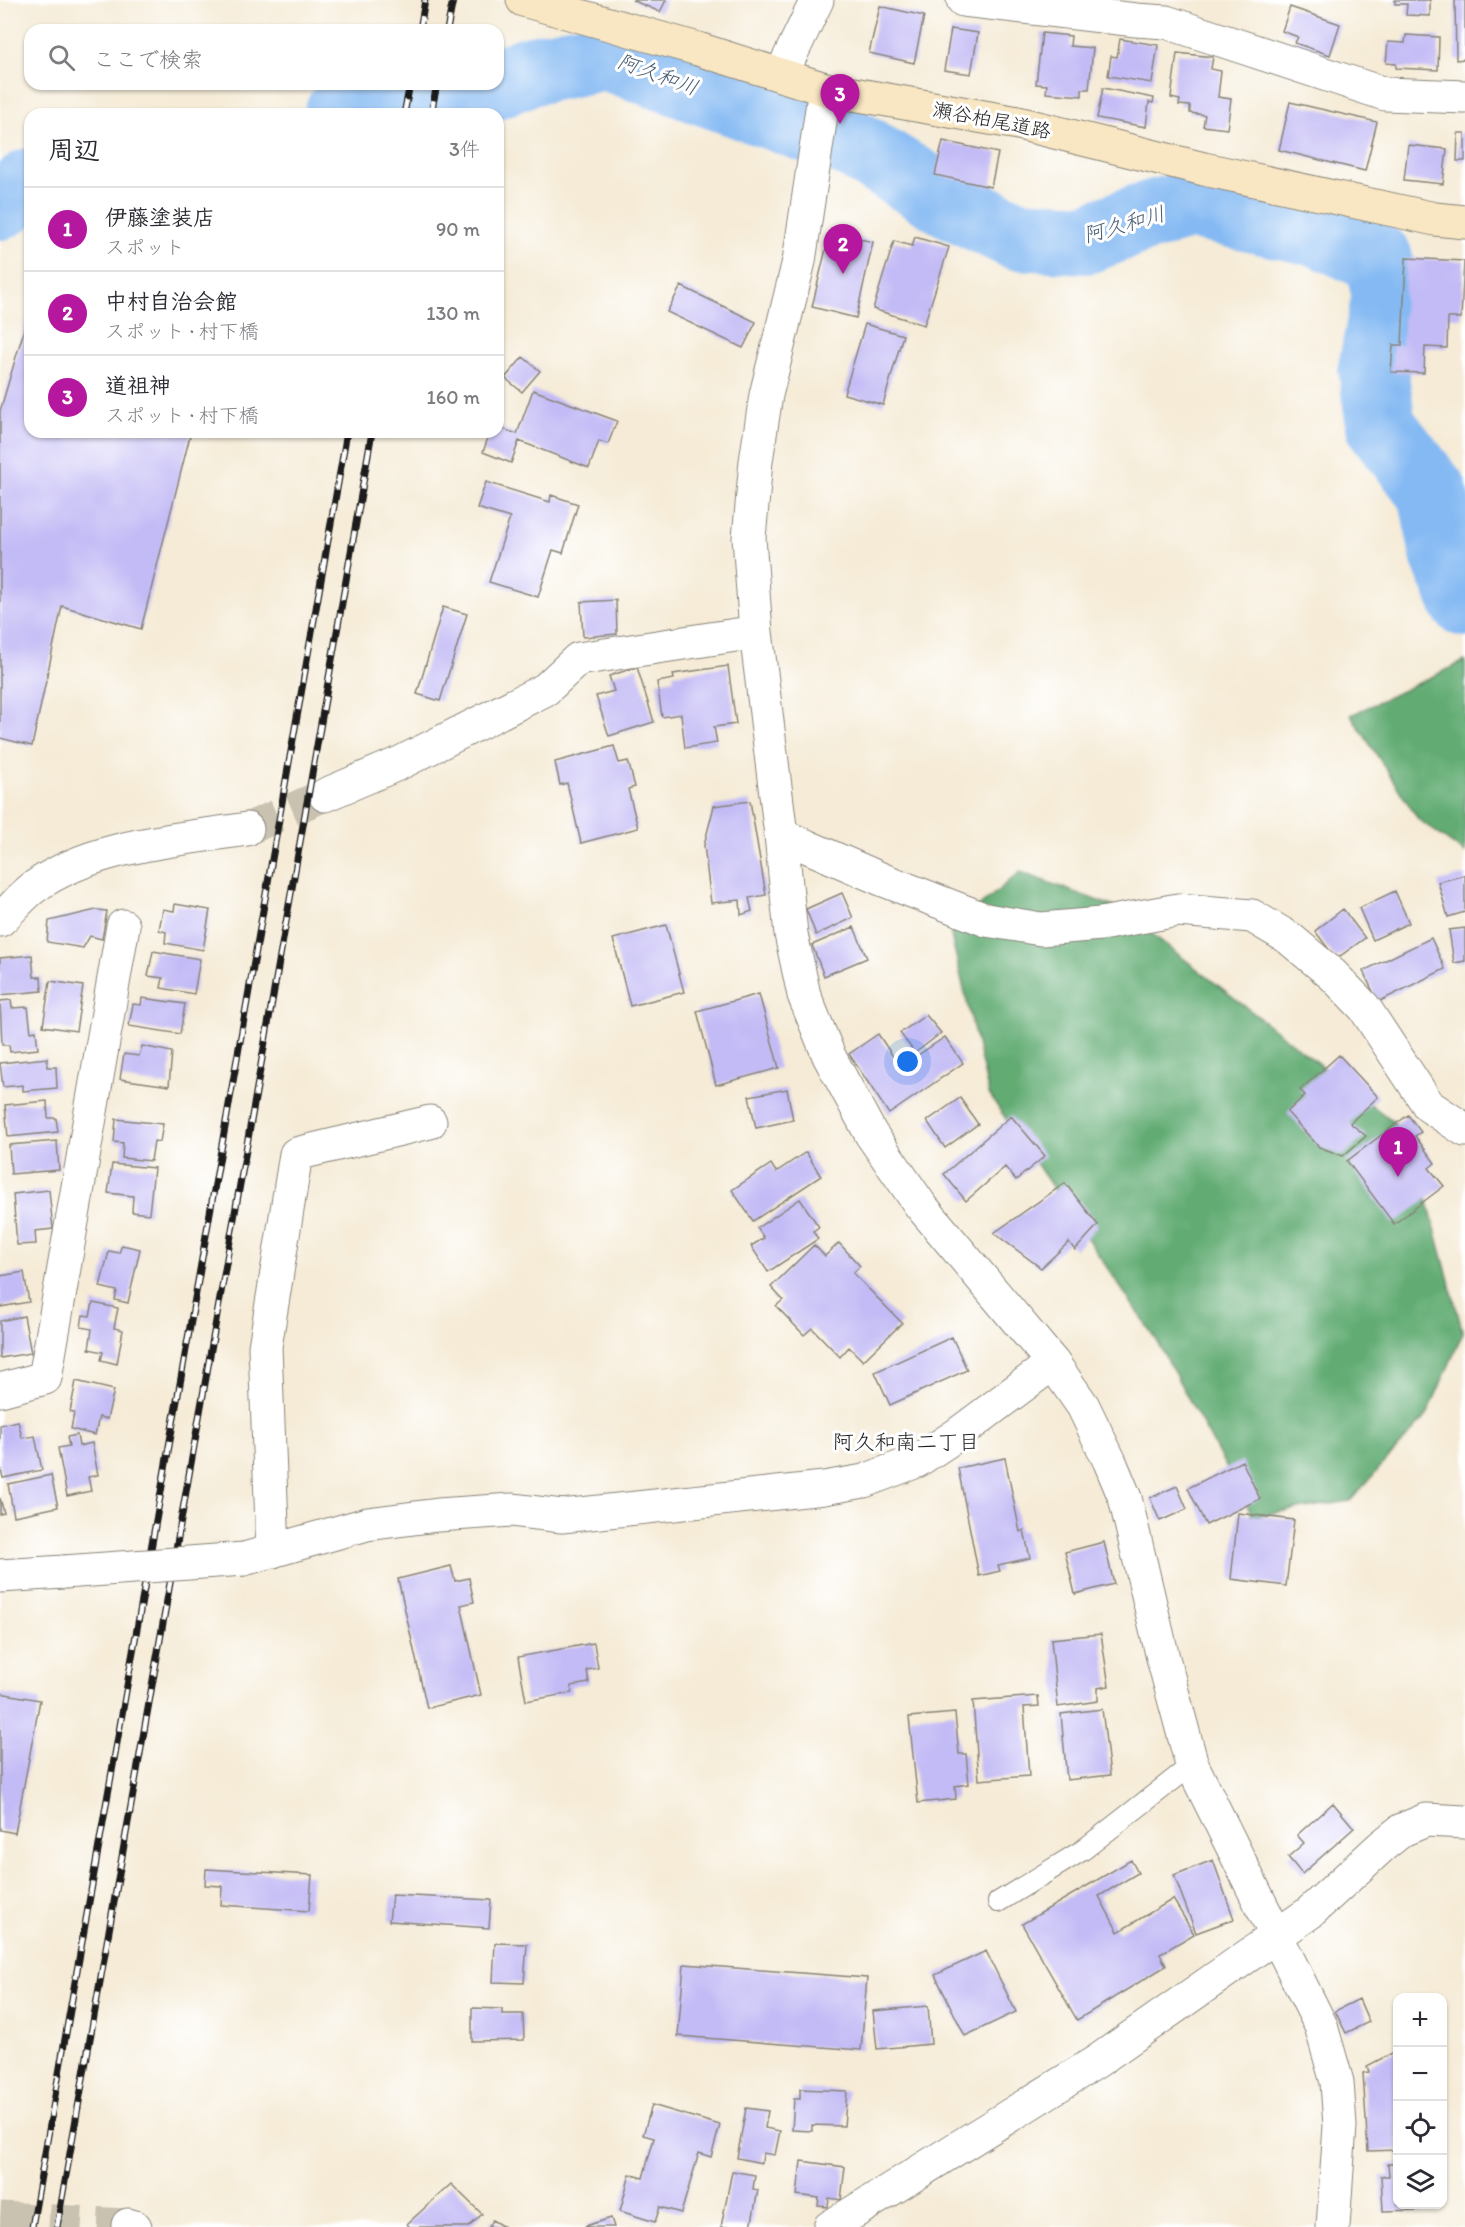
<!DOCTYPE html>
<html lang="ja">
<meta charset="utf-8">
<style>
body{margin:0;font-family:Itim,"Klee One",sans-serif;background:#f7f7f7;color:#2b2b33}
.controls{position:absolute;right:18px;bottom:18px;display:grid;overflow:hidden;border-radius:12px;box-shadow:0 2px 4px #0004}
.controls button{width:54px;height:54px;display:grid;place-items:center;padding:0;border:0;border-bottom:2px solid #e1e1e2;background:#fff;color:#2b2b33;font:30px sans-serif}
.you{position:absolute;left:908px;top:1062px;width:21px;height:21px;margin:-15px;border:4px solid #fff;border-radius:50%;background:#1a73e8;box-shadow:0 0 0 9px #1a73e833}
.badge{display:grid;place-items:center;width:39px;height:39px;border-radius:50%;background:#b5179e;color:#fff;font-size:20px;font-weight:700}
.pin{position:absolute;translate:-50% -50px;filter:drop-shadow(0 2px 3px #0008)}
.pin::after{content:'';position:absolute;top:32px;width:21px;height:18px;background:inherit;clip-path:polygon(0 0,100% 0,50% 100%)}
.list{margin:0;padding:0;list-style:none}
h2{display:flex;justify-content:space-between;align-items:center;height:78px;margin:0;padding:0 24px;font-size:26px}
h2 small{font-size:20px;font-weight:400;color:#7c7c81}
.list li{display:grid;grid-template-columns:39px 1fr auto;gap:18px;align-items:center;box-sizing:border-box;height:84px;padding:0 24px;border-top:2px solid #e1e1e2}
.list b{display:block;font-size:22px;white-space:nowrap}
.list p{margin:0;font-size:20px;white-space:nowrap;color:#7c7c81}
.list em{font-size:20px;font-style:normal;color:#7c7c81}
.icon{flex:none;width:33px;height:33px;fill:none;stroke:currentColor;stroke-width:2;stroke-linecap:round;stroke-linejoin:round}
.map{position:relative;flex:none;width:1465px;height:2227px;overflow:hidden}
.search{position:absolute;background:#fff;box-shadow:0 2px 4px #0004;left:24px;top:24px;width:480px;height:66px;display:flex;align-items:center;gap:15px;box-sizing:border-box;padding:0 21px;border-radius:18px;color:#7c7c81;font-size:22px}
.panel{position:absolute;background:#fff;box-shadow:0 2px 4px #0004;left:24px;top:108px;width:480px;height:330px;border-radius:18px}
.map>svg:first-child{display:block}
.forest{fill:#62ac73;stroke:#3f6448;stroke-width:1.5}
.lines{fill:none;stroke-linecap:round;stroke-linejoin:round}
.river{stroke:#84b9f3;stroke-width:70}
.building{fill:#c3bbf5}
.street-tunnel{stroke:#cac2b1;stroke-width:33;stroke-dasharray:33 16;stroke-linecap:butt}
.lane-casing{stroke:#888479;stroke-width:22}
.street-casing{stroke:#888479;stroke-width:35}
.secondary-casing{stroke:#888479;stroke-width:35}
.lane{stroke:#fff;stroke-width:20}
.street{stroke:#fff;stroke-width:33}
.secondary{stroke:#f9e7c3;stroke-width:33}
.rail-casing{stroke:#1c1c1c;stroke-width:7}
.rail{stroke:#fff;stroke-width:4.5;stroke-dasharray:14;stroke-linecap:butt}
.street-bridge-casing{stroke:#888479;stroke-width:35;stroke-linecap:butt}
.street-bridge{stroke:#fff;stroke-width:33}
.labels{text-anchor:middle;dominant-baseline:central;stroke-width:6;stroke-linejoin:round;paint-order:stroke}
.street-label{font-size:20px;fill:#1c1c1c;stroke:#fff}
.water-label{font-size:21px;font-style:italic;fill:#465b72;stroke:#fff}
.neighbourhood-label{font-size:21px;fill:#1c1c1c;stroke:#fff}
</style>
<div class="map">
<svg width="1465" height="2227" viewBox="0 0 1465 2227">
<rect width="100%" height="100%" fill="#fff"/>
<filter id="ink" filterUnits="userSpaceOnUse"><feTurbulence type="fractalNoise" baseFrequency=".0167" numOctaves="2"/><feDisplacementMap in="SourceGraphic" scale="12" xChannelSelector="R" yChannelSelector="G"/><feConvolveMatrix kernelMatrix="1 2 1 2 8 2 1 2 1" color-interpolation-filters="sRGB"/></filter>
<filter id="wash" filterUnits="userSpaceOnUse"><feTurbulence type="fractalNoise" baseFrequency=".008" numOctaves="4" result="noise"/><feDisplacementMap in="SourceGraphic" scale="24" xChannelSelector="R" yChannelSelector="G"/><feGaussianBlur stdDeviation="1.35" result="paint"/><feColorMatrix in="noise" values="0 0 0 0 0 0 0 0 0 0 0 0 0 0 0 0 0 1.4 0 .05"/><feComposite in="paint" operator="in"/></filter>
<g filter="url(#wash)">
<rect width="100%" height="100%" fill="#f5ebd6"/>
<path class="forest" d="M1465 661V853L1418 819 1351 715Z
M1020 872 1120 909 1410 1135 1463 1333 1427 1415 1350 1501 1253 1516 1155 1338 989 1094 950 931Z"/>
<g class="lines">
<path class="river" d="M498 83 529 71 605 55 853 144 950 203 1016 235 1086 239 1139 219 1191 204 1319 232 1378 259 1387 295 1373 368 1381 426 1433 493 1445 554 1465 602
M339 114 478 91 495 84
M0 205 30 183"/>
</g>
<g id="blocks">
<path class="building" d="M632 0H666L660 12Z
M1395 0H1430V16L1406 15 1407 4H1395Z
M1455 0H1465V59L1456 60Z
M880 6 924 16 914 63 869 53Z
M1290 7 1340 24 1330 55 1295 43 1298 37 1282 31Z
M951 29 978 33 971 74 944 70Z
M1042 33 1071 36 1070 46 1093 48 1089 89H1082V96L1046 93 1047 85 1036 84Z
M1406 35 1439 37 1438 70 1396 68V64L1386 63 1388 42 1405 43Z
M1120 39 1158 45 1152 83 1108 76 1111 56 1117 57Z
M1177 53 1213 57 1211 69 1221 71 1218 97 1231 99 1227 129 1203 126 1205 115 1190 113V106L1179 105 1180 100 1171 98Z
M1103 88 1154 98 1153 103 1149 102 1146 127 1097 118Z
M1290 102 1377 122 1365 171 1279 150Z
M1458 133H1465V161H1457Z
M943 141 998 153 991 187 935 175Z
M1408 145 1447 149 1443 184 1404 180Z
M830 232 873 242 856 318 812 307Z
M915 237 949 247 924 325 873 309 894 241 912 246Z
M1406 258 1464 261 1461 318H1448L1447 348 1425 347 1424 373 1391 372 1393 345H1402Z
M681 286 756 322 743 348 667 312Z
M29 313 30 432H191L141 629 62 606 32 746 0 738V411Z
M865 324 903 335 883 405 844 394Z
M523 357 540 371 522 392 505 378Z
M533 390 617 421 608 444 599 441 589 468 519 441 511 463 483 452 490 432H498V427L517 434Z
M486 482 550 502 551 495 578 504 563 553 553 550 538 597 489 582 510 518 477 508Z
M616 600 617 634 583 637 581 602Z
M443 607 467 614 440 701 417 694Z
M728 666 736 724 714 727 717 743 685 748 681 714 662 717 657 682 674 679 673 674Z
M637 667 654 722 609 736 596 696 614 691 609 676Z
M614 746 619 763 628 761 635 787 628 789 638 828 581 843 567 783 560 785 555 762Z
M750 801 766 895 749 898 752 911 741 915 740 900 711 903 704 845 714 806Z
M1465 875V912L1448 917 1438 882Z
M1395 891 1409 923 1373 940 1359 908Z
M842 893 853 918 816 935 806 909Z
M175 904 210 910 203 950 165 943 166 932 159 930 163 909 174 911Z
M1343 909 1365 938 1336 959 1315 931Z
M96 910 107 911 102 939 90 936 83 948 47 942 49 921Z
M666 925 684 992 630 1006 613 939Z
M854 927 867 958 824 976 812 945Z
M1465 928V961L1454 963 1449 930Z
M1431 938 1445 969 1378 1002 1363 971Z
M153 951 200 959 194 994 161 988 163 978 148 976Z
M32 955 34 977H41L42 991 0 995V958Z
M50 981 83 986 76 1031 43 1026Z
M759 994 779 1068 716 1085 697 1011Z
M142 998 185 1004 180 1034 129 1026 133 1004 141 1005Z
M11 1000 12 1008 28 1007 31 1032 36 1031 38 1049 10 1052 9 1045H2L0 1001Z
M926 1015 941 1033 915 1053 900 1033Z
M878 1034 900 1067 945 1037 963 1063 889 1114 849 1054Z
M142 1046 172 1052 169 1086 120 1079 124 1054 139 1056Z
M1339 1055 1378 1097 1350 1123 1366 1136 1343 1156 1319 1147 1287 1112 1305 1095 1300 1090Z
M47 1058V1067H56L57 1088 23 1091V1085L3 1087 0 1063Z
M787 1089 793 1120 756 1128 749 1096Z
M960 1098 978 1124 945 1148 927 1121Z
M47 1101 48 1118H56L58 1132 8 1137 5 1105Z
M1408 1115 1421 1132 1415 1136 1435 1163 1429 1168 1444 1186 1394 1224 1347 1161Z
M1011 1116 1045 1156 1016 1180 1005 1167 966 1201 944 1174Z
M116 1119 163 1124 160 1142 154 1141 151 1161 122 1158 123 1143 114 1142Z
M57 1141 59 1170 11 1174 9 1145Z
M806 1152 821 1176 753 1221 732 1190 771 1164 776 1172Z
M112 1164 154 1168 149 1214 132 1212 133 1196 108 1193Z
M1065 1183 1098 1225 1075 1250 1069 1242 1041 1268 994 1233Z
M49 1190 53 1229 35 1231 36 1244 17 1245 13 1194Z
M800 1199 819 1227 813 1231 818 1239 768 1272 751 1246 764 1238 757 1228Z
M839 1243 860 1266 853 1273 902 1323 863 1361 849 1347 840 1357 812 1328 804 1335 776 1306 783 1300 771 1287 814 1245 825 1256Z
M122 1245 140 1249 128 1303 115 1300 117 1291 100 1287 109 1251 119 1253Z
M24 1272 29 1302 0 1307V1276Z
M93 1303 118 1308 114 1328 123 1330 117 1364 101 1360 103 1352 89 1349 92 1329 81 1327 83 1315 90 1316Z
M24 1316 31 1353 0 1358V1321Z
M952 1337 967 1370 890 1405 875 1372Z
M76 1381 114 1390 107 1419 99 1417 95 1435 71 1429 74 1413 70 1412Z
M18 1421 22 1438 35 1436 42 1470 3 1478 0 1466V1425Z
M77 1435 79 1446 92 1443 98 1475 88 1477 91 1491 67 1496 58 1448 69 1446 67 1437Z
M1005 1458 1020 1532 1024 1530 1030 1558 998 1565 1000 1571 979 1576 958 1468Z
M1242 1461 1260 1499 1206 1525 1188 1488Z
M51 1475 58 1507 14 1516 8 1484Z
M1177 1486 1187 1509 1160 1521 1150 1498Z
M0 1498 4 1513 0 1514Z
M1238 1513 1294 1520 1286 1586 1231 1579Z
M1104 1542 1114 1584 1075 1594 1065 1552Z
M451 1566 455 1581 469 1578 474 1602 461 1605 481 1695 427 1708 398 1579Z
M1101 1634 1109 1686 1098 1688V1701L1058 1707 1051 1639Z
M594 1643 598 1668 587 1670 589 1683 571 1686 572 1693 526 1701 518 1657Z
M0 1693 40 1700 15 1833 0 1830Z
M1038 1696 1039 1706 1024 1707 1029 1776 979 1780 973 1701Z
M1102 1709 1110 1775 1067 1780 1061 1714Z
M955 1713 959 1754H966L969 1784 955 1786 956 1799 918 1803 909 1717Z
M1333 1803 1354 1828 1302 1874 1288 1857 1304 1843 1297 1835Z
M1131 1860 1138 1873 1099 1896 1118 1932 1173 1899 1194 1934 1160 1954 1166 1966 1077 2020 1022 1924Z
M1213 1860 1234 1919 1196 1933 1174 1875Z
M206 1869 312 1875 309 1911 221 1905 222 1886 205 1885Z
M392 1895 491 1900 489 1928 389 1921Z
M495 1943 527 1944 524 1983 493 1982Z
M986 1951 1016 2012 965 2036 935 1975Z
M684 1964 867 1978 861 2050 678 2036Z
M1359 1999 1369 2022 1346 2033 1335 2011Z
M928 2006 931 2044 877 2049 873 2011Z
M472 2008 502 2009V2014H523L524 2040 472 2041Z
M1396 2051 1398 2054V2150L1368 2151 1363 2073 1369 2072 1367 2066Z
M800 2089 847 2091 844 2126 812 2125V2131L792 2130 794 2099H800Z
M652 2105 720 2125 711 2157 699 2153 681 2213 660 2207 655 2222 620 2211 630 2174 643 2178 654 2138 643 2135Z
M746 2108 768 2111 765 2128 780 2131 775 2155 763 2153 762 2163 737 2158Z
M801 2161 845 2167 841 2200 829 2198 828 2207 818 2206 819 2198 797 2195Z
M1388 2164H1398V2204H1418V2210L1383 2211 1381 2176H1389Z
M732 2171 755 2175 753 2189 758 2190 751 2227H721Z
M451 2184 482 2214 469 2227H410L407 2224Z
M611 2218 614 2227H585V2226Z
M492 2220 504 2227H488Z"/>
</g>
</g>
<g filter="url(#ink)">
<use href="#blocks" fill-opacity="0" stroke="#888479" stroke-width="1.5"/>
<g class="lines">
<path class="street-tunnel" d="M247 829 325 795
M0 2218 128 2225"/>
<g class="lane-casing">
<path id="lane" d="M998 1902 1083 1850 1192 1765"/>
</g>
<g class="street-casing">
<path id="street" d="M963 0 1136 20 1166 22 1385 94 1465 97
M781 75 817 0
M825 89 799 261 766 395 756 461 749 538 756 632 781 835 791 934 804 995 829 1056 871 1134 921 1206 1053 1363 1083 1406 1110 1462 1125 1498 1163 1658 1192 1765 1321 2026 1337 2082 1340 2126 1333 2227
M325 795 400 763 546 689 578 659 756 632
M781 835 881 879 986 920 1041 929 1101 924 1178 910 1252 916 1289 938 1333 975 1364 1007 1429 1106 1465 1130
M0 920C11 910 21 897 33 888 91 845 177 840 247 829
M0 1390 45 1378 123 926
M273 1551 265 1347 296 1154 430 1122
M244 1559 367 1524 438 1515 512 1510 562 1516 824 1488 864 1481 917 1461 958 1434 1053 1363
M0 1576 64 1572
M128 2227V2225L135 2227
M830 2227 1096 2062 1309 1913 1382 1846 1402 1830 1426 1820 1465 1822"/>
</g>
<g class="secondary-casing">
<path id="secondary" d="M523 0 698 49 825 89 1018 123 1204 169 1435 219 1465 222"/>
</g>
<use href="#lane" class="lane"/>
<use href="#street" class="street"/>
<use href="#secondary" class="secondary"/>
<g class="rail-casing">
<path id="rail" d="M420 30 425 0
M447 30 453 0
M404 114 410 84
M431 114 437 84
M32 2227 347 432
M57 2227 372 432"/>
</g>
<use href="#rail" class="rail"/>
<g class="street-bridge-casing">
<path id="street-bridge" d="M64 1572 244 1559"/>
</g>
<use href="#street-bridge" class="street-bridge"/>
</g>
</g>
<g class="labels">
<g class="street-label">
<text transform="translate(992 120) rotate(11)">瀬谷柏尾道路</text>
</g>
<g class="water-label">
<text transform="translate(658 74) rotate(20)">阿久和川</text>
<text transform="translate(1124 224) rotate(-16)">阿久和川</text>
</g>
<g class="neighbourhood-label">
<text x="906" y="1441">阿久和南二丁目</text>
</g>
</g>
</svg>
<div class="controls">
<button>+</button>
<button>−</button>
<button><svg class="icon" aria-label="locate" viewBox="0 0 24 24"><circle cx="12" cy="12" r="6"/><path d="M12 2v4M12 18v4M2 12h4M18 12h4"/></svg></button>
<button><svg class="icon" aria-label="layers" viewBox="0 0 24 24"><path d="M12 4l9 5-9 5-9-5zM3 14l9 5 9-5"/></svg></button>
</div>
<div class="you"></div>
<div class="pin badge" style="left:1398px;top:1177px">1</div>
<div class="pin badge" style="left:843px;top:274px">2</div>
<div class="pin badge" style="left:840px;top:124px">3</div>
<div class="search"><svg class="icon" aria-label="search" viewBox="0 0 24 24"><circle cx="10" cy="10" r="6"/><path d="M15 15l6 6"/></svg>ここで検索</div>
<section class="panel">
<h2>周辺<small>3件</small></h2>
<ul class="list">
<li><span class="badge">1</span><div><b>伊藤塗装店</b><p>スポット</p></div><em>90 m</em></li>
<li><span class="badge">2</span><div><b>中村自治会館</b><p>スポット · 村下橋</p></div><em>130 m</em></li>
<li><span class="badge">3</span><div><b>道祖神</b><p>スポット · 村下橋</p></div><em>160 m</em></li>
</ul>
</section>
</div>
